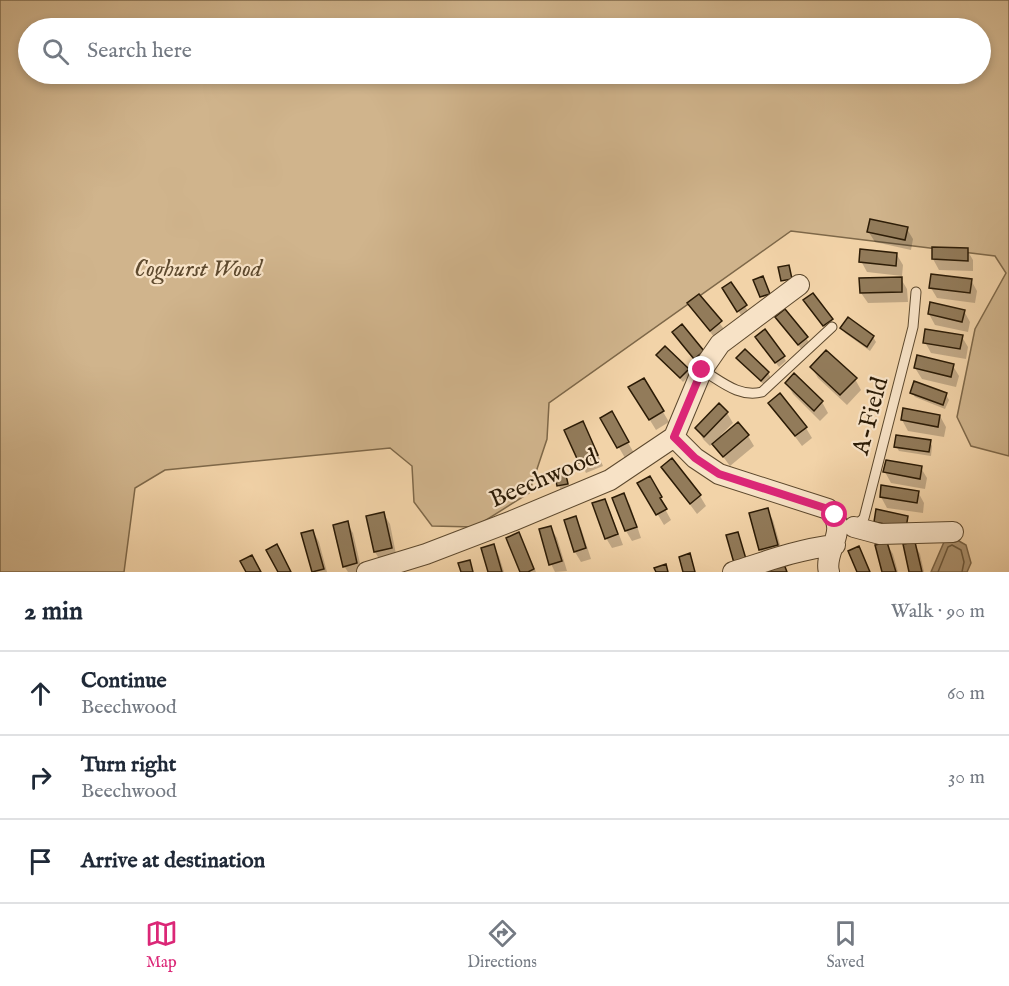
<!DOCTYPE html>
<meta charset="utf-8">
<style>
body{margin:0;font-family:"IM FELL English",serif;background:#f2f2f3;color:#1f2937}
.stop{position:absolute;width:18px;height:18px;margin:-14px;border:4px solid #db2777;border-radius:50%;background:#fff}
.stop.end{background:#db2777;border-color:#fff;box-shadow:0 2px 6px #0008}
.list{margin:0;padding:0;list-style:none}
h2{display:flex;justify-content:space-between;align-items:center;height:78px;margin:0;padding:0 24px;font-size:26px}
h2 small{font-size:20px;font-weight:400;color:#747a83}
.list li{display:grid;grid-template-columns:39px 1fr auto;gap:18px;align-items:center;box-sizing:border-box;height:84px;padding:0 24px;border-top:2px solid #e0e1e3}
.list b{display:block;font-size:22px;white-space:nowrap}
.list p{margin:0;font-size:20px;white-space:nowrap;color:#747a83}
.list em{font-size:20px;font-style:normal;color:#747a83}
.icon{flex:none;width:33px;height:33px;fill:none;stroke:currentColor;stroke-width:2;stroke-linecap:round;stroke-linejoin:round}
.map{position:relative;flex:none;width:1009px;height:572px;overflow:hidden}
.search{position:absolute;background:#fff;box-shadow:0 3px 9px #0003;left:18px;right:18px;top:18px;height:66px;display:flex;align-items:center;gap:15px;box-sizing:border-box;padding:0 21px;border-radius:33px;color:#747a83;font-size:22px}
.sheet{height:330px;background:#fff}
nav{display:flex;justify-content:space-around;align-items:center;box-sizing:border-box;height:84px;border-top:2px solid #e0e1e3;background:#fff;font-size:16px;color:#747a83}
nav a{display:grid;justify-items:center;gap:3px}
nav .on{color:#db2777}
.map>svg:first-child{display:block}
.green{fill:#d0b48c;stroke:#7e6849;stroke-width:1.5;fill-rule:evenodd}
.water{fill:#ae9471;stroke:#7a6446;stroke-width:1.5}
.shadow{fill:#0003}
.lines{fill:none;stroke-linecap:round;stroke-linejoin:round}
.shore{stroke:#6c583c;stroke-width:1.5}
.building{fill:#927b5a;stroke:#2b1b06;stroke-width:1.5}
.lane-casing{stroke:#5d492e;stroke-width:11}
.street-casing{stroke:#5d492e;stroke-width:22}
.lane{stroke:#f7e2c6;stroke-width:9}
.street{stroke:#f7e2c6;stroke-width:20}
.route{stroke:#db2777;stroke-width:8}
.labels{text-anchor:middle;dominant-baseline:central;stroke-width:4.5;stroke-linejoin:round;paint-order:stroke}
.park-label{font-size:24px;font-style:italic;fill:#5d492e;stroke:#f7e2c6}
.street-label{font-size:24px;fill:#2b1b06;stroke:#f7e2c6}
</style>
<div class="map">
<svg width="1009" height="572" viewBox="0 0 1009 572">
<rect width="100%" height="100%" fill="#f2d3a8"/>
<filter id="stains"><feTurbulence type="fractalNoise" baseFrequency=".00333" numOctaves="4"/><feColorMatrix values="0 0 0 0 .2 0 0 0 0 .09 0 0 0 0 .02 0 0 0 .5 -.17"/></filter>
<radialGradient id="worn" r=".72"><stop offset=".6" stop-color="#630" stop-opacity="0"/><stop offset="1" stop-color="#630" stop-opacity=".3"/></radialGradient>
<path class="green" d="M0 0H1009V456L971 446 957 417 975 329 1006 273 995 256 791 231 549 403 547 439 529 493 475 527 432 526 414 502 412 466 390 448 165 470 135 488 124 572H0ZM28 28H980V74H28Z"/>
<path class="water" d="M952 537 966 545 971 563 967 572H931L944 542Z"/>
<path class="shadow" d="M907 229 913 239 911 250 875 242 868 231Z
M967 250 973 260V271L939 270 933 259Z
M897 255 903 265 902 276 867 272 861 261Z
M901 279 907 289 908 302 868 303 861 293Z
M971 280 977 291 975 303 937 298 931 288Z
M731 284 748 311 741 315 724 289Z
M699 296 727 333 717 341 689 304Z
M808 305 831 320 834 324 827 330Z
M964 311 970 322 968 332 935 325 929 314Z
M777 317 806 338 813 348 805 354Z
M848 320 873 337 876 342 870 351 845 333 842 328Z
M674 333 703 352 701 369 680 343Z
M962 337 968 347 966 359 931 353 925 342Z
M759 342 783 356 786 361 779 367Z
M658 355 687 370 690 375 683 382Z
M738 358 768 373 771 378 764 385Z
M953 366 959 376 956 387 922 379 915 368Z
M812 368 855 379 861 390 847 405 818 378Z
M644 380 669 422 656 430 630 388Z
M787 383 822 402 828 413 820 421 793 394Z
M912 392 946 395 949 400 945 409 915 397Z
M770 403 806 428 812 438 802 446Z
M611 413 634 453 625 458 602 418Z
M727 413 733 423 721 435 723 437 748 436 754 446 730 466 713 443 710 446 703 439 697 428Z
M940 416 946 427 944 437 908 431 902 420Z
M566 431 589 434 603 466 586 473Z
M930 441 932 446 931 456 899 451 896 446Z
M663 468 700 496 706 506 697 514Z
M921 468 927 478 925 489 891 483 885 472Z
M564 472 570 489 561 491 555 474Z
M649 478 667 508 665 509 671 520 664 525 639 483Z
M918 492 924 503 923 513 887 508 881 497Z
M623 495 630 505 641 538 632 541 626 531 614 499Z
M604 500 610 511 623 545 612 548 606 538Z
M767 510 773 520 783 555 766 560 760 549Z
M383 513 390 524 397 559 381 562 375 552 368 517Z
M575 518 581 528 591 559 581 562 575 552Z
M347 523 353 533 362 572H348L344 566Z
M550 527 557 538 567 571 555 572 551 564Z
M313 531 319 542 327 572H313L303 534Z
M518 534 524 545 536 572H522L508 538Z
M914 543 920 554 924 572H910L905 546Z
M887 544 893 554 898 572H884L877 546Z
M493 546 499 556 504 572H489L483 549Z"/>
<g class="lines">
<path class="shore" d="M938 572 948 547 952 545 961 550 964 562 962 572"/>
</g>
<path class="building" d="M870 219 908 227 905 240 867 232Z
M932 247 968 248V261L932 259Z
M860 249 897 253 896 266 859 262Z
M789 265 792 279 781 281 778 267Z
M931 274 972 279 970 293 929 288Z
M763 276 770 294 760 297 753 280Z
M902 277V292L860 293 859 278Z
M731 282 747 305 737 312 722 288Z
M813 293 833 319 823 326 803 300Z
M699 294 722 321 710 331 687 303Z
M930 302 965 310 962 322 928 314Z
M785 309 808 337 798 345 775 317Z
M848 317 874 336 867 347 840 328Z
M682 324 704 351 694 359 672 332Z
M765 329 785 356 775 363 755 337Z
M925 329 963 335 960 349 923 343Z
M665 346 689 369 680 378 656 355Z
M745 349 769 372 761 381 736 358Z
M826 350 857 378 840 395 810 367Z
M917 355 954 364 951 377 914 368Z
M794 373 823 401 814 411 785 383Z
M644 378 664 411 649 420 628 387Z
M914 381 947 393 943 405 910 393Z
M780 393 807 427 795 436 768 403Z
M719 403 728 412 704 437 695 428Z
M903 408 940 415 938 427 901 420Z
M612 411 629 442 617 448 600 418Z
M583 421 598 455 579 463 564 430Z
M738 422 749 435 723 457 712 444Z
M896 435 931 440 929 452 894 447Z
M672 458 701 495 690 504 661 467Z
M886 460 922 466 920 479 883 472Z
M565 470 568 484 557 486 554 472Z
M650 476 662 497 660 498 667 509 656 515 637 483Z
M881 485 919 491 917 503 880 497Z
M624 493 637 527 625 531 612 498Z
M605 499 618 534 605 539 592 503Z
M768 508 778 545 759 550 749 513Z
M876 509 908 516 906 528 874 522Z
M384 512 392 548 374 552 366 516Z
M576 516 586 548 574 552 564 520Z
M348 521 357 563 343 567 333 525Z
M551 526 562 561 549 565 539 529Z
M313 530 324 569 312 572 301 533Z
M519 532 534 569 528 572H520L506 538Z
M738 532 746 559 734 563 726 535Z
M887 542 896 572H882L875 545Z
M915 542 922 572H909L903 544Z
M277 544 291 572H278L266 550Z
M494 544 502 572H488L481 548Z
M859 546 870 572H857L848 551Z
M690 553 695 572H683L679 557Z
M252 555 261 572H246L240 561Z
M470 560 473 572H461L458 563Z
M666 564 668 572H656L654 568Z
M784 564 787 572H761Z"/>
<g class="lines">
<g class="lane-casing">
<path id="lane" d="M702 370C721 381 739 398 762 392L832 327
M854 527 864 518 913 327 916 292"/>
</g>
<g class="street-casing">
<path id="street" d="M799 285 720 344 702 370 674 437 695 458 719 474 828 509C851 531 823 550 829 572
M854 527 880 534 953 532
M367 572 426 554 512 521 610 480 674 437
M733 572C767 561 800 549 835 545"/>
</g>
<use href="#lane" class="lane"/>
<use href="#street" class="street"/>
</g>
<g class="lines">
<path class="route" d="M702 370 674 437 695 458 719 474 828 509 835 515"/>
</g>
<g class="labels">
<g class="park-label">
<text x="198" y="269">Coghurst Wood</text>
</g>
<g class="street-label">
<text transform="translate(871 416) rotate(-75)">A-Field</text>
<text transform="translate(544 479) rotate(-23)">Beechwood</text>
</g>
</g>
<rect width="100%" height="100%" filter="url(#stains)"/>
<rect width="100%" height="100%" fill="url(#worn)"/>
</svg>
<div class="stop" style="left:835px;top:515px"></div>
<div class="stop end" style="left:702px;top:370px"></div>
<div class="search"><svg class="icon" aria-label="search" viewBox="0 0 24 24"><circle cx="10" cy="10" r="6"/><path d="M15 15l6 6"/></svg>Search here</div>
</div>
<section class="sheet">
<h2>2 min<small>Walk · 90 m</small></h2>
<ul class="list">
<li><svg class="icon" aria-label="ahead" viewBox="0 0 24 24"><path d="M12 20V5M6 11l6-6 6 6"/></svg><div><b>Continue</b><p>Beechwood</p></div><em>60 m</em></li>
<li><svg class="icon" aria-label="right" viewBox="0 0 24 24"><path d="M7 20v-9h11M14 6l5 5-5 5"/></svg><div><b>Turn right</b><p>Beechwood</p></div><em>30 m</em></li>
<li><svg class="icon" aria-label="arrive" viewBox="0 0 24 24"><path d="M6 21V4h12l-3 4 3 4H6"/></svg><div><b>Arrive at destination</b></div></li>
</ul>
</section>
<nav>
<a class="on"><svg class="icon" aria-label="map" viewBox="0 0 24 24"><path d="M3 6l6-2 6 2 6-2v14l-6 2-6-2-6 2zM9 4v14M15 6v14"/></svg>Map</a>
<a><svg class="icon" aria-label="directions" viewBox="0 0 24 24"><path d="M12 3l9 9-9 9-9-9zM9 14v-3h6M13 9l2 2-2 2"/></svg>Directions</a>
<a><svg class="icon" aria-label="saved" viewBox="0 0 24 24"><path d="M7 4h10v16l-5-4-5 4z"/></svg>Saved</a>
</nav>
